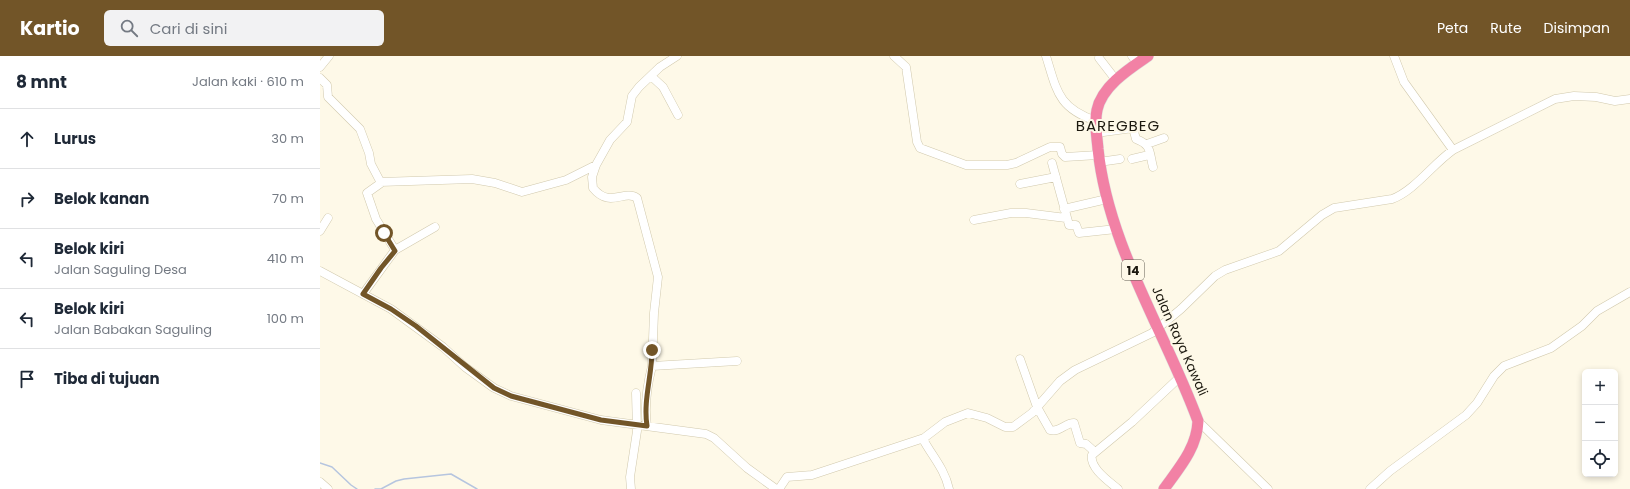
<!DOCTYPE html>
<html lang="id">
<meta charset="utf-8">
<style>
body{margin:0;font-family:Poppins,sans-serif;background:#f2f2f3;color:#1f2937}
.controls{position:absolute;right:12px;bottom:12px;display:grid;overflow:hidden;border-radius:6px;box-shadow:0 2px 6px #0003}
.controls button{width:36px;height:36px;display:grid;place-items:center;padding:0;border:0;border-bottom:1px solid #e0e1e3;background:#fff;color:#1f2937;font:20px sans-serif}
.stop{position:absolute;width:12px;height:12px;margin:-9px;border:3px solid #725528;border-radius:50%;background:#fff}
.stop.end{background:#725528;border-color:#fff;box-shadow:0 1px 4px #0008}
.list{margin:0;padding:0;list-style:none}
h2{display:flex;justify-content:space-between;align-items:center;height:52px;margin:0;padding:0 16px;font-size:17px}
h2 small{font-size:13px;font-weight:400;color:#747a83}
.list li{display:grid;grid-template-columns:26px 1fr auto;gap:12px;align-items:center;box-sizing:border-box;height:60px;padding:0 16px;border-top:1px solid #e0e1e3}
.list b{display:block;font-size:15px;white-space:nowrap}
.list p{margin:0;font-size:13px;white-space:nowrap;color:#747a83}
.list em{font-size:13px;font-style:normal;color:#747a83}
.icon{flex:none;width:22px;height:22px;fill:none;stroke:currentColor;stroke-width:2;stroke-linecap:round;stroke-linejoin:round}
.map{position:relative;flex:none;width:1310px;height:433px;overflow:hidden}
header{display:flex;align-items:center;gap:24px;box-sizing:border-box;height:56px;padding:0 20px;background:#725528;color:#fff}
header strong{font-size:19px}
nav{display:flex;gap:22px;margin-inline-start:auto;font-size:14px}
.search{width:280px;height:36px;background:#f2f2f3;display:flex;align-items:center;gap:10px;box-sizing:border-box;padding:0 14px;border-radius:6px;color:#747a83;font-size:15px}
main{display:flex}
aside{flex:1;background:#fff}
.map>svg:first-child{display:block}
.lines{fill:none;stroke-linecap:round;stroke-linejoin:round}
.stream{stroke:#b6c5df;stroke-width:1.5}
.minor-casing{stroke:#d1c9ad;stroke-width:9}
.highway-casing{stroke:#dfdfdd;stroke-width:12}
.minor{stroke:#fff;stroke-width:8}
.highway{stroke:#f281a5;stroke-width:11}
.route{stroke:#725528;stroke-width:5}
.labels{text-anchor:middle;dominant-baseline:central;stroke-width:4;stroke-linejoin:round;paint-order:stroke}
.shield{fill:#fef9e8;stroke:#605c50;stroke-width:1}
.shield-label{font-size:12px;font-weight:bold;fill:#1c190f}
.street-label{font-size:13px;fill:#1c190f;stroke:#fef9e8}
.quarter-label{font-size:15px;letter-spacing:1px;fill:#1c190f;stroke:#fef9e8}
</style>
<header>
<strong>Kartio</strong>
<div class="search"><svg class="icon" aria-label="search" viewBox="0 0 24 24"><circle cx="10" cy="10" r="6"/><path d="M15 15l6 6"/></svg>Cari di sini</div>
<nav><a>Peta</a><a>Rute</a><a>Disimpan</a></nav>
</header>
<main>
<aside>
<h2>8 mnt<small>Jalan kaki · 610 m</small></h2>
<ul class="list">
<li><svg class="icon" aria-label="ahead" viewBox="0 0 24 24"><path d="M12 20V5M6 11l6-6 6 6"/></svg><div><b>Lurus</b></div><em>30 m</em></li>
<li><svg class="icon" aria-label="right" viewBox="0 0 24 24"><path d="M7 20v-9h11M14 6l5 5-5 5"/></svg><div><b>Belok kanan</b></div><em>70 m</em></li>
<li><svg class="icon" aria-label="left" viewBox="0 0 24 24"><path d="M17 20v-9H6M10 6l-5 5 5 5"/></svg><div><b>Belok kiri</b><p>Jalan Saguling Desa</p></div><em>410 m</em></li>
<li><svg class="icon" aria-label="left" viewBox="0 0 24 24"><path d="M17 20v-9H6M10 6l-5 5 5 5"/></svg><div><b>Belok kiri</b><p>Jalan Babakan Saguling</p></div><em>100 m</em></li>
<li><svg class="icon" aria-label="arrive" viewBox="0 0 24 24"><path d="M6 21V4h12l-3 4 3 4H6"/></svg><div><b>Tiba di tujuan</b></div></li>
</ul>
</aside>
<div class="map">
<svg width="1310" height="433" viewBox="0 0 1310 433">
<rect width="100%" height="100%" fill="#fef9e8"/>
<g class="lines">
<path class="stream" d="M0 407 12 411 31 429 37 433
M55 433H61L76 425 84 423 131 418 157 433"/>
<g class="minor-casing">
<path id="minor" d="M574 0 586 11 597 86 600 92 646 109H687L696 107 730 91H740L742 98 745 101 778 99
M726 0C737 35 738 52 776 65
M812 0 817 7
M1074 0 1084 26 1133 94
M779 2 796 24
M0 11 9 0
M331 20 343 31 358 59
M0 22 7 29 8 41 40 73 49 97 51 108 61 127 47 137 56 163 75 194 43 238
M776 77 813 72 816 83C832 89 829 96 833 111
M827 88 844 82
M812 103 829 99
M779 106 800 103
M732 107 749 169H756L759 177 796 173
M60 126 152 123 175 127 202 136 246 124 276 109
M700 128 736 121
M744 153 787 143
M654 164 691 157H706L746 162
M0 175 8 162
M75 194 115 171
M0 215 71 253 123 291 145 311 174 332 191 340 281 364 386 378 394 382 427 412 456 433
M700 303 717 351 730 374C739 377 745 367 754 367L760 387 766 388 775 396
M332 310 417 305
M878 365 948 433
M327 370C324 350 327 330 332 310L334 257 338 221 317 142C304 133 290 153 273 132L272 121 276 109 290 84 307 66 312 40 319 31 340 11 357 0
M604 382V385C613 401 625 414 629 433
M0 426 8 433
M311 433 310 421 317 375 316 337
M459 433 467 421 492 419 604 382 625 366 648 357 667 362 685 371H693L712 357 740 325 755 314 832 277 861 253 895 220 905 214 959 195 1002 159 1014 152 1072 143C1094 135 1113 108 1133 94L1235 43 1254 40 1276 41 1295 45 1310 43
M798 433C790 426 769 412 772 399L812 366 860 321
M1050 433 1070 415 1146 359 1157 347 1174 320 1184 310 1231 292 1262 270 1277 255 1310 236"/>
</g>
<g class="highway-casing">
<path id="highway" d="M828 0C809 13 782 30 777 54 774 67 777 80 778 93 788 190 845 275 878 365 877 392 859 412 844 433"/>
</g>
<use href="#minor" class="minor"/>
<use href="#highway" class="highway"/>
</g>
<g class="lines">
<path class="route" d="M64 177 75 195 61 212 43 238 71 253 96 270 174 332 191 340 281 364 327 370C323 344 332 320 332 294"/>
</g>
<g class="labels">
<rect class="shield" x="802" y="204" width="22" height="20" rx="3"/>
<g class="shield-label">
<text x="813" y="214">14</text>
</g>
<g class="street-label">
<text transform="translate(860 285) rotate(66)">Jalan Raya Kawali</text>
</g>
<g class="quarter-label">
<text x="798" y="69">BAREGBEG</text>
</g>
</g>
</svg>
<div class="controls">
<button>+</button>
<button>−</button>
<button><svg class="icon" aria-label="locate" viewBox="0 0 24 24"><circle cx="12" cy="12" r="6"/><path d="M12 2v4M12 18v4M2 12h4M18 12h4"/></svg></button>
</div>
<div class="stop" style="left:64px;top:177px"></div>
<div class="stop end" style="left:332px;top:294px"></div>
</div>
</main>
